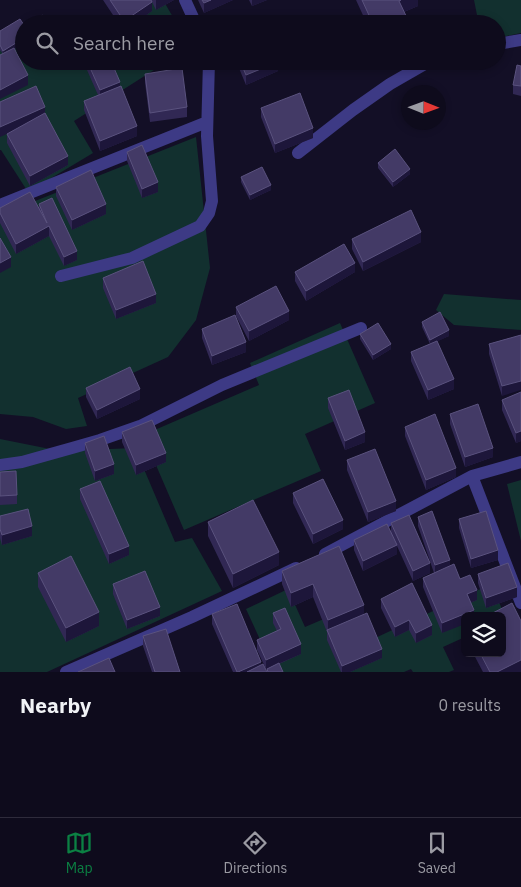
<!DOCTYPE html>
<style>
body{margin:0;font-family:"IBM Plex Sans",sans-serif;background:#171425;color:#f1f3f6}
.controls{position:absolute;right:15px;bottom:15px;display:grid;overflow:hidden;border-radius:8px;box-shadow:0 2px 8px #0003}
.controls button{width:45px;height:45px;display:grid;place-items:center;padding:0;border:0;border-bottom:1px solid #2e2b3b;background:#0e0b1c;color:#f1f3f6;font:25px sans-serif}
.compass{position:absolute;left:401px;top:85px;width:45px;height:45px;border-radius:50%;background:#0e0b1c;box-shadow:0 2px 8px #0003;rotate:91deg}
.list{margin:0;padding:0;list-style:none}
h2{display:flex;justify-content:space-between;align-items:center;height:65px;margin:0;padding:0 20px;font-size:21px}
h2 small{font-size:16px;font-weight:400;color:#9b9ba3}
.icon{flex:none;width:28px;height:28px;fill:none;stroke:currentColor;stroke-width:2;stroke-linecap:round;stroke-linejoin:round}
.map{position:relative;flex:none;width:521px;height:672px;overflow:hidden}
.search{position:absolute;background:#0e0b1c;box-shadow:0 2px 8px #0003;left:15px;right:15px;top:15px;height:55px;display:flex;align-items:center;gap:12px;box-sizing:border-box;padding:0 18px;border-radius:28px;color:#9b9ba3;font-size:19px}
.sheet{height:145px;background:#0e0b1c}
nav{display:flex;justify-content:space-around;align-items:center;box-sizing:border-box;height:70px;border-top:1px solid #2e2b3b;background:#0e0b1c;font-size:14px;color:#9b9ba3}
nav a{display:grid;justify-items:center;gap:2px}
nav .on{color:#0b8043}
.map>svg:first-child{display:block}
.green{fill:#12302f}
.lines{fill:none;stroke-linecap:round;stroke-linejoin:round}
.minor{stroke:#3d3a85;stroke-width:12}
.wall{fill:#312854}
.shaded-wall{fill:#1d163a}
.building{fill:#433a66;stroke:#5a527e}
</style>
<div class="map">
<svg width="521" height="672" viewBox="0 0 521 672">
<rect width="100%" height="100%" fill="#130f26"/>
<path class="green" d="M150 0H163L177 24H113Z
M474 0H521V33L497 38V24H426V22L477 15Z
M24 27V61H168L74 121 93 153 28 192 1 150H0V42Z
M196 137 210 268 196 320 168 357 78 398 87 426 66 429 33 417 0 414V215Z
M444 294 521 300V330L454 325 436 310Z
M340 323 375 403 305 434 321 471 184 530 143 435 259 385 250 363Z
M0 439 60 451 135 448 175 542 192 538 222 591 47 672H0Z
M521 480V541L507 484Z
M491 584 506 618 502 616H465V637L443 647 454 670 449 672H413L411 669 404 672H275L246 609 288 589 305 627 326 618 343 653Z"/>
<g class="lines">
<path class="minor" d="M185 0 196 24
M497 44 521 40
M298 153 353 110 390 84 430 61
M0 205 207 122
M61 276 132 258 200 226 209 213 212 201 207 136 209 61
M0 465 22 462 72 448 100 440 140 426 222 385 361 328
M472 476 521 603
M325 554 472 476 521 462
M66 672 192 617 296 568"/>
</g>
<path class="wall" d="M103 0H174L156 10 152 2V11L134 24H119Z
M198 0H233L204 13Z
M249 0H267L252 6Z
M356 0H418V6L404 12 408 24H367Z
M24 25V43L14 49 28 85 0 50V31Z
M87 61 120 86 137 136 100 151 84 110V101L98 95 87 70Z
M236 61H277L278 71 246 85Z
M521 66V96L513 94V85Z
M145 74 187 107V117L150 122 145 83Z
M261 108 313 138 275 153 261 117Z
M45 113 68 165 30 186 7 143V134Z
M127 152 158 192 142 198 127 161Z
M378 163 410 174 393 187 378 168Z
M241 177 271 190 250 200 241 182Z
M56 187 106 214 72 230 56 196Z
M39 204 77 260 64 266 49 236 16 254 0 223V208H39Z
M352 239 421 242 363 271 352 249Z
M295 272H355L306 301 295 281Z
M103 278 156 303 116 319 103 288Z
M236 307 289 320 249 341 236 316Z
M422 322 449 336 437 341 454 389 428 400 411 361V352L430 344 422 327Z
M202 329 246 352 212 365 202 338Z
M360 334 391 349 373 360 360 339Z
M521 335 502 396 489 354V344Z
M86 388 140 399 97 419 86 397Z
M521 392V441L516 443 502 410V400Z
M328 398 365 442 345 450 328 408Z
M450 414 493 457 465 467 450 424Z
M405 427 456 477 426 490 405 436Z
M122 432 166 462 136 475 122 442Z
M85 443 114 474 95 481 85 453Z
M347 460 396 511 368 522 347 470Z
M0 472 17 495V504L0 505Z
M80 489 129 555 109 564 80 499Z
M293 493 343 529 313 544 293 503Z
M0 516 32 536 2 545 0 538Z
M418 517 450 566 477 600 470 603 474 616 442 633 423 587V578L434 573 418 526Z
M459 519 498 560 471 568 459 528Z
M208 522 279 565 233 588 208 536Z
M391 523 430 573 413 581 397 546V554L363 571 354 550V540L391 532Z
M339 546 364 614 382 658 350 672H341L327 640V632L313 597 291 607 282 584V571Z
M38 573 99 626 66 642 38 587Z
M478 574 517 597 486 608 478 583Z
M113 584 160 616 127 629 113 594Z
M381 599 432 635 416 643 409 630 395 637 381 608Z
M273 613 301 654 279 664 283 672H267V669H266L257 650V640L277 631 273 623Z
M212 614 261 665 267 672H233L212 624Z
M143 636 180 672H152L143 646Z
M473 653H502L521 672H483Z"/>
<path class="shaded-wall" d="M156 0H174L156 10Z
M211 0H233L204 13V3Z
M252 0H267L252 6Z
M401 0H418V6L399 14V1Z
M152 2V11L134 24H124V21Z
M408 20V24H400Z
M24 38V43L3 56V51Z
M278 62V71L246 85V75Z
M28 75V85L0 99V90Z
M120 82V91L100 100V90Z
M45 107V117L0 137V127Z
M137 126V136L100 151V141Z
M313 128V138L275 153V144Z
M68 156V165L30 186V176Z
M410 169V174L393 187V182Z
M158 182V192L142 198V189Z
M271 185V190L250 200V195Z
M106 204V214L72 230V220Z
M49 226V236L16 254V244Z
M421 232V242L363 271V262Z
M77 251V260L64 266V257Z
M11 257V267L0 273V263Z
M355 263V272L306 301V291Z
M156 294V303L116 319V310Z
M289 311V320L249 341V331Z
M449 330V336L430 345V340Z
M246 342V352L212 365V356Z
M391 344V349L373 360V355Z
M454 379V389L428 400V390Z
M521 381V390L502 396V386Z
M140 389V399L97 419V410Z
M521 431V441L516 443V433Z
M365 432V442L345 450V441Z
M493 448V457L465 467V457Z
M166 453V462L136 475V465Z
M114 464V474L95 481V471Z
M456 468V477L426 490V480Z
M396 501V511L368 522V512Z
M343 520V529L313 544V534Z
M32 526V536L2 545V535Z
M397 545V554L363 571V561Z
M129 546V555L109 564V554Z
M498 550V560L471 568V559Z
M279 552V565L233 588V574Z
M450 560V570L435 575V565Z
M430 563V573L413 581V571Z
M313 584V597L291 607V593Z
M517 587V597L486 608V598Z
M477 590V600L467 604V594Z
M364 605V618L328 634V620Z
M160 607V616L127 629V620Z
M474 610V616H465V624L442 633V623Z
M99 612V626L66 642V628Z
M409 620V630L395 637V627Z
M432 625V635L416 643V633Z
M301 644V654L266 669V660Z
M382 649V658L350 672H342V666Z
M521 660V672H497Z
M261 662V672H238Z"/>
<path class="building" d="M110 0H151L152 2 124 21Z
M202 0H211L204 3Z
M362 0H401L399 1 408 20 400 24H373Z
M43 15 49 24H31Z
M20 19 24 25V38L3 51 0 45V31Z
M14 48 28 75 0 90V55Z
M87 61H111L120 82 100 90Z
M240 61H277L278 62 246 75Z
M517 65 521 66V86L513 85Z
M182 68 187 107 150 113 145 74Z
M36 86 45 107 0 127V102Z
M121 86 137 126 100 141 84 101Z
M300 93 313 128 275 144 261 108Z
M45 113 68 156 30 176 7 134Z
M142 145 158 182 142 189 127 152Z
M395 149 410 169 393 182 378 163Z
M262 167 271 185 250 195 241 177Z
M91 170 106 204 72 220 56 187Z
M30 192 47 223 39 204 52 198 77 251 64 257 49 226 16 244 0 213V208Z
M411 210 421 232 363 262 352 239Z
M0 238 11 257 0 263Z
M344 244 355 263 306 291 295 272Z
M143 261 156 294 116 310 103 278Z
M276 286 289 311 249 331 236 307Z
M440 312 449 330 430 340 422 322Z
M235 315 246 342 212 356 202 329Z
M378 323 391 344 373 355 360 334Z
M521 335V381L502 386 489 344Z
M437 341 454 379 428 390 411 352Z
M130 367 140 389 97 410 86 388Z
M349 390 365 432 345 441 328 398Z
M521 392V431L516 433 502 400Z
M478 404 493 448 465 457 450 414Z
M435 414 456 468 426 480 405 427Z
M152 420 166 453 136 465 122 432Z
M104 436 114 464 95 471 85 443Z
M375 449 396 501 368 512 347 460Z
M16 471 17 495 0 496V472Z
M323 479 343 520 313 534 293 493Z
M100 481 129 546 109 554 80 489Z
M253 500 279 552 233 574 208 522Z
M28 509 32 526 2 535 0 529V516Z
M432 511 450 560 435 565 418 517Z
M486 511 498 550 471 559 459 519Z
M409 515 430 563 413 571 391 523Z
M387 524 397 545 363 561 354 540Z
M339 546 364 605 328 620 313 584 291 593 282 571Z
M71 556 99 612 66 628 38 573Z
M508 563 517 587 486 598 478 574Z
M454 564 460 579 470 575 477 590 467 594 474 610 442 623 423 578Z
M145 571 160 607 127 620 113 584Z
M412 583 432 625 416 633 409 620 395 627 381 599Z
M512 603 521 621V660L497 672H490L480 653H502V616H487Z
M237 604 261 662 238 672H237L212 614Z
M285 608 301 644 266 660 257 640 281 629 273 613Z
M367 613 382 649 342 666 327 630Z
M166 629 180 672H155L143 636Z
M109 658 115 672H78Z
M279 663 283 672H268L267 669Z
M263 664 267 672H247Z"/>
</svg>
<div class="controls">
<button><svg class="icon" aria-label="layers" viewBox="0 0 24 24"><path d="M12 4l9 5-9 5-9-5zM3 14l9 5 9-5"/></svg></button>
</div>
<svg class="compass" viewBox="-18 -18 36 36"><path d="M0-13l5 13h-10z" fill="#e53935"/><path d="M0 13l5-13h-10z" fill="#9b9ba3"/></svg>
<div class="search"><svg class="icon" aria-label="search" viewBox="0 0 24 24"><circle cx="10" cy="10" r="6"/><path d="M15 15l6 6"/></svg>Search here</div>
</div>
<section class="sheet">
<h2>Nearby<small>0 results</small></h2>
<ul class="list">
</ul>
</section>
<nav>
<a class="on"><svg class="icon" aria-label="map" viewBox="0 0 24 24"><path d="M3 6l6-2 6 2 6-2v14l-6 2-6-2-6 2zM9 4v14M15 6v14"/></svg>Map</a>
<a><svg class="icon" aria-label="directions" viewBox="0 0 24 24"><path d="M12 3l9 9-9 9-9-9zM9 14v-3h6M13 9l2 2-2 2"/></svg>Directions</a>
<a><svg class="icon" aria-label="saved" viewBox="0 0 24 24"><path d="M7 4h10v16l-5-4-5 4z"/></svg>Saved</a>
</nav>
